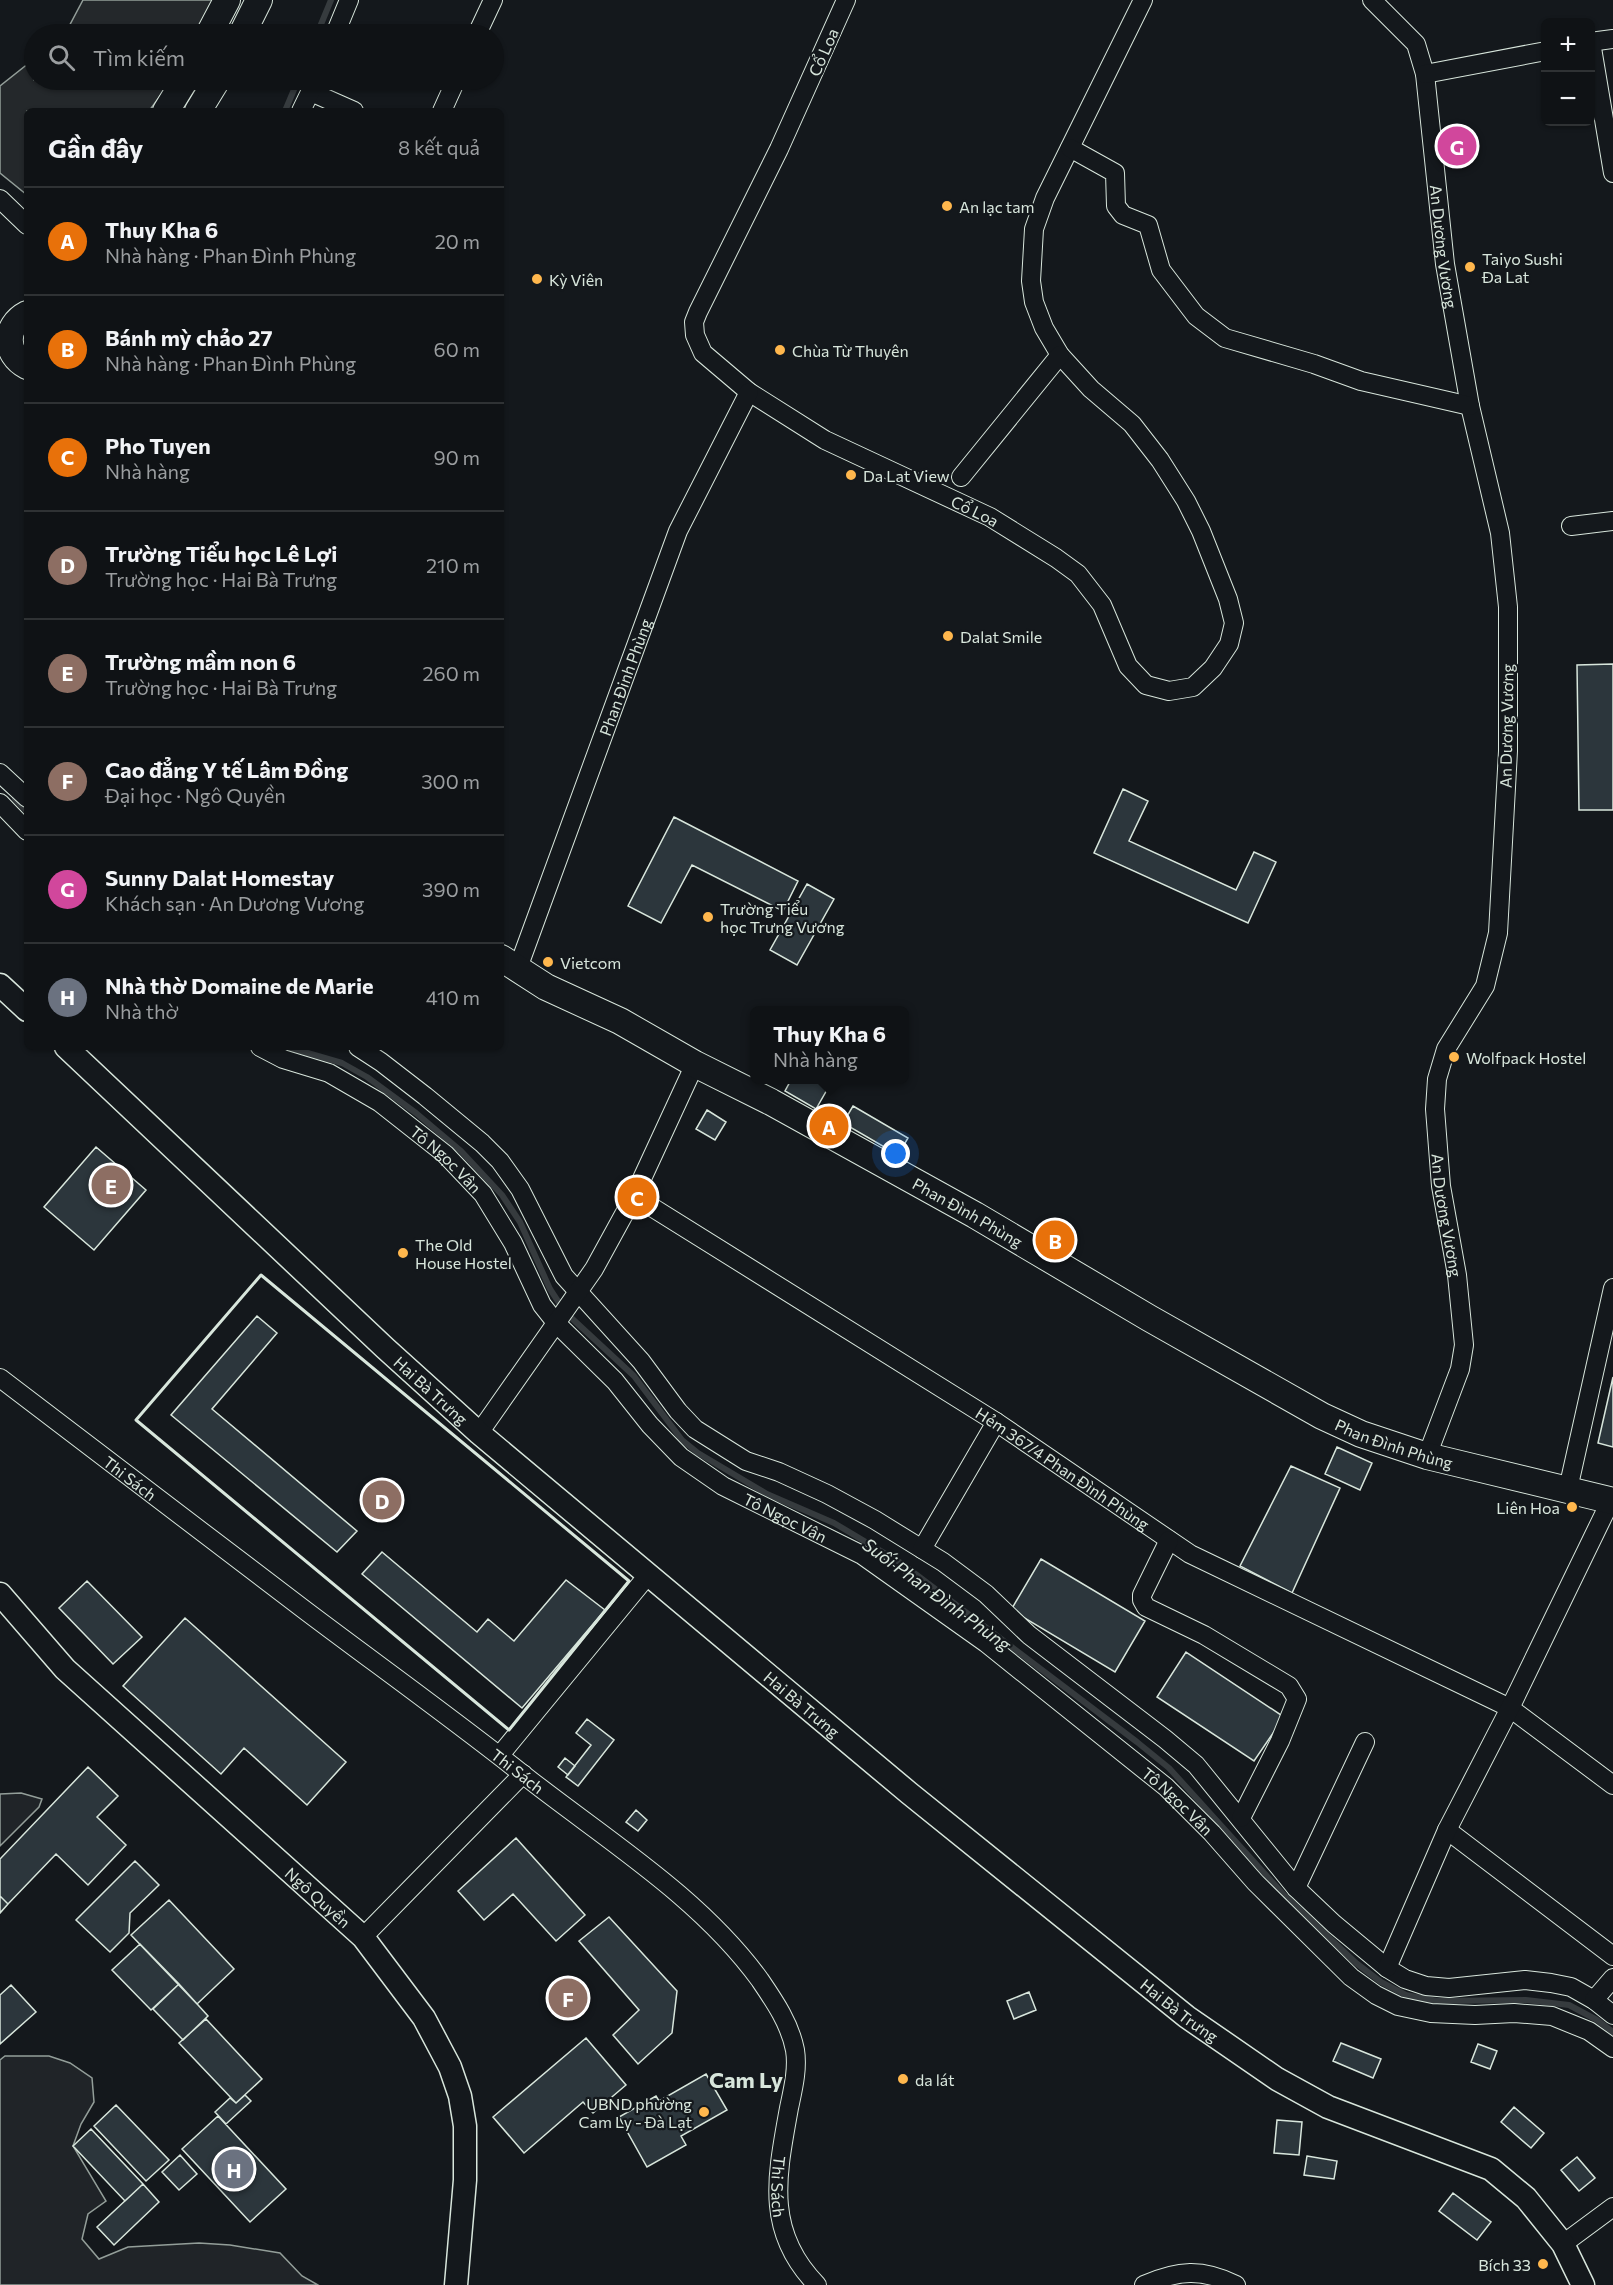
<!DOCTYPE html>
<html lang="vi">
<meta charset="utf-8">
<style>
body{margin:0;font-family:Commissioner,sans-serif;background:#181b1e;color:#f1f3f6}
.controls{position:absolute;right:18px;top:18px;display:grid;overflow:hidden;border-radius:9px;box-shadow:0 2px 4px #0004}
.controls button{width:54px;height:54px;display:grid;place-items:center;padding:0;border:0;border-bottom:2px solid #2f3234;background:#0f1215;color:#f1f3f6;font:30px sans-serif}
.you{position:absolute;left:896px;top:1154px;width:21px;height:21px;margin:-15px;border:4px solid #fff;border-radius:50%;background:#1a73e8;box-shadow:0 0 0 9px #1a73e833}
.badge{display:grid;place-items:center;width:39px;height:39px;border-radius:50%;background:#ffb74d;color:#fff;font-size:20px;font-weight:700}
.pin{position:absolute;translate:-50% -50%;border:3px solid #fff;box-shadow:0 2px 6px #0006}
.popup{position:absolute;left:750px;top:1006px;width:159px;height:78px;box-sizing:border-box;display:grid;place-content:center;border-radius:9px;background:#0f1215;filter:drop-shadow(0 2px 4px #0005);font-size:20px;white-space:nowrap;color:#9b9ea0}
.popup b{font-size:22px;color:#f1f3f6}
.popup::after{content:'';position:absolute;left:50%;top:100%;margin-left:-12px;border:12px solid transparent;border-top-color:#0f1215}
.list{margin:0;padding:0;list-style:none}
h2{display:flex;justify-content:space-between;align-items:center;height:78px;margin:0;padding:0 24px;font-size:26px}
h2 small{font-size:20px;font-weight:400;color:#9b9ea0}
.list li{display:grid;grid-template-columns:39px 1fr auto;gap:18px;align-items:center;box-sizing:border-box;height:108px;padding:0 24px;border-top:2px solid #2f3234}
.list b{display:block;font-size:22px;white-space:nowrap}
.list p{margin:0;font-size:20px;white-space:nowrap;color:#9b9ea0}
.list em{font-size:20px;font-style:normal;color:#9b9ea0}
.icon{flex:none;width:33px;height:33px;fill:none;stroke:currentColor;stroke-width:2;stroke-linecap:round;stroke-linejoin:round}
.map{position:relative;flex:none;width:1613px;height:2285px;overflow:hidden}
.search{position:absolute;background:#0f1215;box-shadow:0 2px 4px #0004;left:24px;top:24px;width:480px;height:66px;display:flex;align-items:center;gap:15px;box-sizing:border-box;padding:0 21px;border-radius:33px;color:#9b9ea0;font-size:22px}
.panel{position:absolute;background:#0f1215;box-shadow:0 2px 4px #0004;left:24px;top:108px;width:480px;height:942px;border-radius:9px}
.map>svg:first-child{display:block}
.green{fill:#202428;stroke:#939e99;stroke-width:1.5}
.parking{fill:#24282b;stroke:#939e99;stroke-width:1.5}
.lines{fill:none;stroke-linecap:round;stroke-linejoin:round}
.stream{stroke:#363b3e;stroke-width:6}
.building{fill:#2c363c;stroke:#d8e6dc;stroke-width:1.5}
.minor-casing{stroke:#d8e6dc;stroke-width:20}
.tertiary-casing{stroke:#d8e6dc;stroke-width:25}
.secondary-casing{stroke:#d8e6dc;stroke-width:28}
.minor{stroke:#14181c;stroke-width:18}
.tertiary{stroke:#14181c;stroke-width:22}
.secondary{stroke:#14181c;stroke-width:26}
.wall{stroke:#d8e6dc;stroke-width:3}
.poi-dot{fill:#ffb74d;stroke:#14181c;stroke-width:2}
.labels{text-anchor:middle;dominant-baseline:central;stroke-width:4.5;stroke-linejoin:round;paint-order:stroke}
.street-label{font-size:16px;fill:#d8e6dc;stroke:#14181c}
.poi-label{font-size:16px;fill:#d8e6dc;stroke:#14181c;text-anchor:start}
.water-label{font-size:18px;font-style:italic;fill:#d8e6dc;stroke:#14181c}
.district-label{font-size:22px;font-weight:bold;fill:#d8e6dc;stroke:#14181c}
</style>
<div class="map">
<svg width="1613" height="2285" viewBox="0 0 1613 2285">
<rect width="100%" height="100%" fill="#14181c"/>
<path class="green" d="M21 1793 42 1799 39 1807 0 1846V1794Z
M5 2056H49L70 2063 92 2078 94 2102 81 2124 73 2146 106 2201 88 2214 82 2239 99 2259 128 2247 199 2243 230 2245 280 2253 302 2276 318 2285H0V2060Z"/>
<path class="parking" d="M83 0H216L197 34H65Z
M34 59V80H172L149 111H27V195L0 173V86Z"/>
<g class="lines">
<path class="stream" d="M317 34 331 0
M285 111 298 80
M15 799 27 811
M287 1047 342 1063 367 1077 416 1113 461 1151 502 1195 520 1222 550 1289 565 1312 634 1376 682 1440 698 1453 767 1494 834 1523 901 1563 1137 1742 1169 1768 1285 1896 1356 1963 1381 1982 1406 1995 1437 2001 1526 2000 1569 2005 1597 2020 1613 2032"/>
</g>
<path class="building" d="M1613 664V810H1579L1577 665Z
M1123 789 1148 801 1129 841 1236 890 1254 852 1276 862 1248 923 1094 853Z
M674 817 798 881 783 911 692 865 661 923 628 906Z
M807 884 834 899 797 965 770 950Z
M791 1080H814L828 1088 816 1109 785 1091Z
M853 1106 908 1138 898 1155 843 1123Z
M707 1110 726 1122 715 1140 696 1129Z
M96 1147 146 1190 94 1250 44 1207Z
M257 1316 277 1333 212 1409 357 1531 337 1552 171 1415Z
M1613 1377V1447L1598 1443Z
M1337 1447 1372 1463 1360 1490 1325 1474Z
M1291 1466 1340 1488 1292 1593 1240 1566Z
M382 1552 477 1632 488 1619 514 1641 566 1580 605 1610 522 1708 362 1574Z
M1041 1559 1145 1621 1115 1672 1011 1610Z
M87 1581 142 1637 113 1664 59 1608Z
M185 1618 346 1762 307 1805 244 1748 221 1774 123 1686Z
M1186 1652 1284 1717 1254 1761 1157 1697Z
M587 1719 614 1740 578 1786 566 1777 591 1745 576 1733Z
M565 1758 575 1766 568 1775 558 1767Z
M88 1767 118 1796 97 1817 126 1845 88 1885 56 1854 8 1904 0 1896V1859Z
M636 1810 647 1820 638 1831 626 1822Z
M516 1838 585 1915 556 1941 513 1894 484 1920 458 1891Z
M135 1861 159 1885 130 1913 129 1933 110 1952 76 1920Z
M0 1896 8 1904 0 1913Z
M169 1900 234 1969 197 2004 131 1935Z
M609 1917 677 1991 672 2033 638 2064 613 2035 639 2010 579 1941Z
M140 1944 179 1984 151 2010 112 1970Z
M179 1984 208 2016 183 2040 153 2009Z
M11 1985 36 2012 0 2044V1995Z
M1029 1992 1036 2010 1014 2019 1007 2001Z
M206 2019 262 2079 236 2103 179 2043Z
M586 2038 626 2085 593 2113 583 2102 524 2153 493 2117Z
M1341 2043 1381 2059 1373 2078 1333 2061Z
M1478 2044 1497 2051 1490 2069 1471 2062Z
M706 2074 727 2110 681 2136 686 2145 647 2167 619 2117 656 2096 659 2101Z
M245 2095 251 2101 226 2124 215 2112 230 2098 236 2103Z
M116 2105 169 2160 146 2181 94 2126Z
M1514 2107 1544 2133 1531 2148 1501 2122Z
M218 2116 286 2189 250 2222 182 2149Z
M1277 2120 1302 2122 1299 2155 1274 2153Z
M91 2129 143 2184 125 2201 73 2146Z
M180 2155 197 2174 179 2190 162 2172Z
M1307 2156 1337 2161 1334 2179 1304 2175Z
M1577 2157 1595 2178 1579 2191 1561 2170Z
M143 2184 159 2202 114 2245 97 2227Z
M1453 2193 1491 2222 1477 2240 1439 2211Z"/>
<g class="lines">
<g class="minor-casing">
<g id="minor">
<path id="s1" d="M846 0 779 149 698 312 694 322 695 335 703 353 749 392 825 440 990 517 1056 558 1078 574 1102 605 1128 666 1146 685 1169 691 1193 687 1213 668 1229 644 1234 623 1228 599 1201 531 1186 501 1160 460 1132 424 1091 389 1060 355 1044 328 1034 302 1031 281 1034 229 1045 198 1143 0"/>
<path id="s2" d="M1372 0 1416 44 1425 74 1445 264 1470 406 1500 533 1508 607V751L1498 933 1485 986 1446 1049 1437 1079 1435 1109 1441 1186 1457 1275 1464 1345 1460 1369 1427 1456"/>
<path d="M335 34 349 0"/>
<path d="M477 34 493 0"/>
<path d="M1590 42 1613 39"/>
<path d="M1591 42 1613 173"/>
<path d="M1425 74 1546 51"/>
<path d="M311 92 354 111"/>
<path d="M301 111 316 80"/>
<path d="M442 111 456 80"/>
<path d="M1070 148 1115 173 1116 206 1123 215 1148 225 1161 270 1196 316 1225 338 1314 364 1361 381 1470 406"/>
<path d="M0 199 27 225"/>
<path d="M961 477 1060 355"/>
<path d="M1571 526 1613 521"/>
<path d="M0 773 27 798"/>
<path d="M0 803 27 831"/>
<path id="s3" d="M518 968 678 531 749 392"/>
<path id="s4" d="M260 1047 283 1059 329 1073 379 1102 445 1154 483 1194 513 1243 542 1305 557 1324 615 1381 650 1425 681 1457 723 1486 862 1555 986 1643 1166 1787 1212 1833 1255 1882 1351 1977 1376 1995 1398 2006 1431 2013 1475 2015 1514 2013 1552 2016 1589 2031 1613 2048"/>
<path d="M358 1047 381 1062 425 1096 482 1143 500 1161 520 1189 564 1276 641 1361 678 1411 695 1429 746 1461 779 1472 827 1494 875 1520 943 1562 986 1594 1029 1635 1165 1739 1196 1765 1296 1888 1334 1924 1387 1968 1405 1979 1426 1986 1449 1988 1525 1980 1551 1983 1571 1987 1594 2000 1613 2015"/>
<path id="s5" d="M634 1196 996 1422 1190 1554 1510 1708 1613 1785"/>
<path id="s6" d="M0 1378C102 1456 204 1534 306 1611 379 1666 453 1719 525 1776 605 1839 700 1897 760 1980 775 2002 790 2024 795 2050 798 2069 793 2089 789 2108 777 2175 764 2231 817 2285"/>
<path d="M479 1433 594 1269 634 1196 695 1064"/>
<path d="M1568 1489 1613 1288"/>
<path d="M1169 1540 1142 1595V1600L1146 1607 1204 1635 1289 1686 1297 1699 1280 1741 1241 1818"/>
<path d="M922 1549 996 1422"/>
<path d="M500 1755 648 1575"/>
<path d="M1447 1830 1613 1956"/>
<path d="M1296 1888 1365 1742"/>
<path d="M363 1937 523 1774"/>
<path d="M1387 1968 1447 1830 1510 1708 1611 1500"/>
<path d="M1594 2000 1613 1978"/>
<path d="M1563 2244 1613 2207"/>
<path d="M1144 2285C1178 2270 1202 2268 1236 2285"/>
</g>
</g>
<g class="tertiary-casing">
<g id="tertiary">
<path d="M0 985 27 1010"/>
<path id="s7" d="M66 1047 385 1348 479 1433 909 1793 1187 2017 1277 2079 1328 2107 1491 2169 1526 2198 1563 2244 1583 2285"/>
<path id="s8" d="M0 1594 65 1669 363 1937 424 2018 450 2067 460 2096 465 2126V2180L456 2285"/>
</g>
</g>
<g class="secondary-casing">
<g id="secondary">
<path d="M209 34 227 0"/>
<path d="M242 34 259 0"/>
<path d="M166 111 185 80"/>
<path d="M198 111 217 80"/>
<path d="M27 314C4 326 4 354 27 366"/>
<path id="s9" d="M501 958 546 987 620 1021 695 1064 771 1102 975 1215 1149 1318 1322 1416 1361 1434 1427 1456 1613 1501"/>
</g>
</g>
<use href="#minor" class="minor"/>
<use href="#tertiary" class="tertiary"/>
<use href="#secondary" class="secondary"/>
<path class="wall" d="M261 1275 629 1581 509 1730 136 1420Z"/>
</g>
<g class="poi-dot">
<circle cx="947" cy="206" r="6"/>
<circle cx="1470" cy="267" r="6"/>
<circle cx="537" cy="279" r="6"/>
<circle cx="780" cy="350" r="6"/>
<circle cx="851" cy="475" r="6"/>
<circle cx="948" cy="636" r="6"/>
<circle cx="708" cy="917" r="6"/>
<circle cx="548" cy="962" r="6"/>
<circle cx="1454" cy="1057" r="6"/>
<circle cx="403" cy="1253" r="6"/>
<circle cx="1572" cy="1507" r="6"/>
<circle cx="903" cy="2079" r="6"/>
<circle cx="704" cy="2112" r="6"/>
<circle cx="1543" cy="2264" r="6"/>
</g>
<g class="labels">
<g class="street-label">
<text transform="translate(823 52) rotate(-66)">Cổ Loa</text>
<text stroke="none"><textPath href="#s2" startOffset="267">An Dương Vương</textPath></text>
<text stroke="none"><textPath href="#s1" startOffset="705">Cổ Loa</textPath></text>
<text stroke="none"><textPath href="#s3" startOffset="310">Phan Đinh Phùng</textPath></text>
<text transform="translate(1506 726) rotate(-89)">An Dương Vương</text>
<text stroke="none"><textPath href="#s4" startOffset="220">Tô Ngọc Vân</textPath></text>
<text stroke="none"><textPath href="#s9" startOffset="532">Phan Đình Phùng</textPath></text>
<text stroke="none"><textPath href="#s2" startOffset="1257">An Dương Vương</textPath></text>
<text stroke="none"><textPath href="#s7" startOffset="501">Hai Bà Trưng</textPath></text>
<text stroke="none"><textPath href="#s9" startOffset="1018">Phan Đình Phùng</textPath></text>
<text stroke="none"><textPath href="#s5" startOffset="508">Hẻm 367/4 Phan Đình Phùng</textPath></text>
<text stroke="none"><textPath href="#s6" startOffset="164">Thi Sách</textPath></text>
<text stroke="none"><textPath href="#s4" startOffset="724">Tô Ngọc Vân</textPath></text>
<text stroke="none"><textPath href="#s7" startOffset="987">Hai Bà Trưng</textPath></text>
<text stroke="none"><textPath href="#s6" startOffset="650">Thi Sách</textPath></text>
<text stroke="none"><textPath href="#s4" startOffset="1210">Tô Ngọc Vân</textPath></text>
<text stroke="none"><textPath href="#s8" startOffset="440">Ngô Quyền</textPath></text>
<text stroke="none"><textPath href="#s7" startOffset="1473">Hai Bà Trưng</textPath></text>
<text stroke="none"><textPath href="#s6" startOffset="1188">Thi Sách</textPath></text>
</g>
<g class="poi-label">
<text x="959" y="206">An lạc tam</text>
<text x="1482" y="258">Taiyo Sushi<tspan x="1482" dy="18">Đa Lat</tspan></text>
<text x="549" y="279">Kỳ Viên</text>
<text x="792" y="350">Chùa Từ Thuyên</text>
<text x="863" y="475">Da Lat View</text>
<text x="960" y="636">Dalat Smile</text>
<text x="720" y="908">Trường Tiểu<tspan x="720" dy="18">học Trưng Vương</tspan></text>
<text x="560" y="962">Vietcom</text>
<text x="1466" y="1057">Wolfpack Hostel</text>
<text x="415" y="1244">The Old<tspan x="415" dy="18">House Hostel</tspan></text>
<text x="1560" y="1507" text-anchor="end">Liên Hoa</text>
<text x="915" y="2079">da lát</text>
<text x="692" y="2103" text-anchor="end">UBND phường<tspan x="692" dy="18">Cam Ly - Đà Lạt</tspan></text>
<text x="1531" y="2264" text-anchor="end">Bích 33</text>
</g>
<g class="water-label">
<text transform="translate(937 1594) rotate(36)">Suối Phan Đình Phùng</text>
</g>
<g class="district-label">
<text x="746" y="2079">Cam Ly</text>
</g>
</g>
</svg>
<div class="controls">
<button>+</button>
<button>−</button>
</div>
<div class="you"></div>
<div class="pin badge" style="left:829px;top:1126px;background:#e8710a">A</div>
<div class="popup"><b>Thuy Kha 6</b>Nhà hàng</div>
<div class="pin badge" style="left:1055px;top:1240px;background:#e8710a">B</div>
<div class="pin badge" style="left:637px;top:1197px;background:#e8710a">C</div>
<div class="pin badge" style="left:382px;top:1500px;background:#8d6e63">D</div>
<div class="pin badge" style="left:111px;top:1185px;background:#8d6e63">E</div>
<div class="pin badge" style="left:568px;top:1998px;background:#8d6e63">F</div>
<div class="pin badge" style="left:1457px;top:146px;background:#d1479c">G</div>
<div class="pin badge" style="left:234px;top:2169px;background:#6b7280">H</div>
<div class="search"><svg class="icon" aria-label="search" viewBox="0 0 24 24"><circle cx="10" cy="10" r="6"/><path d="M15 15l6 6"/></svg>Tìm kiếm</div>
<section class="panel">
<h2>Gần đây<small>8 kết quả</small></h2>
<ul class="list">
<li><span class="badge" style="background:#e8710a">A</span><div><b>Thuy Kha 6</b><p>Nhà hàng · Phan Đình Phùng</p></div><em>20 m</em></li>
<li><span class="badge" style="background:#e8710a">B</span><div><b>Bánh mỳ chảo 27</b><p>Nhà hàng · Phan Đình Phùng</p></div><em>60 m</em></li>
<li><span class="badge" style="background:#e8710a">C</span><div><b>Pho Tuyen</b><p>Nhà hàng</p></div><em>90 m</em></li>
<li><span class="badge" style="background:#8d6e63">D</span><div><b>Trường Tiểu học Lê Lợi</b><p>Trường học · Hai Bà Trưng</p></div><em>210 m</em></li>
<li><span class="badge" style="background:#8d6e63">E</span><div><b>Trường mầm non 6</b><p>Trường học · Hai Bà Trưng</p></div><em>260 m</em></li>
<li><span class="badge" style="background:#8d6e63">F</span><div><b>Cao đẳng Y tế Lâm Đồng</b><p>Đại học · Ngô Quyền</p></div><em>300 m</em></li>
<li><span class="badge" style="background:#d1479c">G</span><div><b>Sunny Dalat Homestay</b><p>Khách sạn · An Dương Vương</p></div><em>390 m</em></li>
<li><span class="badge" style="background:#6b7280">H</span><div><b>Nhà thờ Domaine de Marie</b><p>Nhà thờ</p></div><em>410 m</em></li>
</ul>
</section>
</div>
